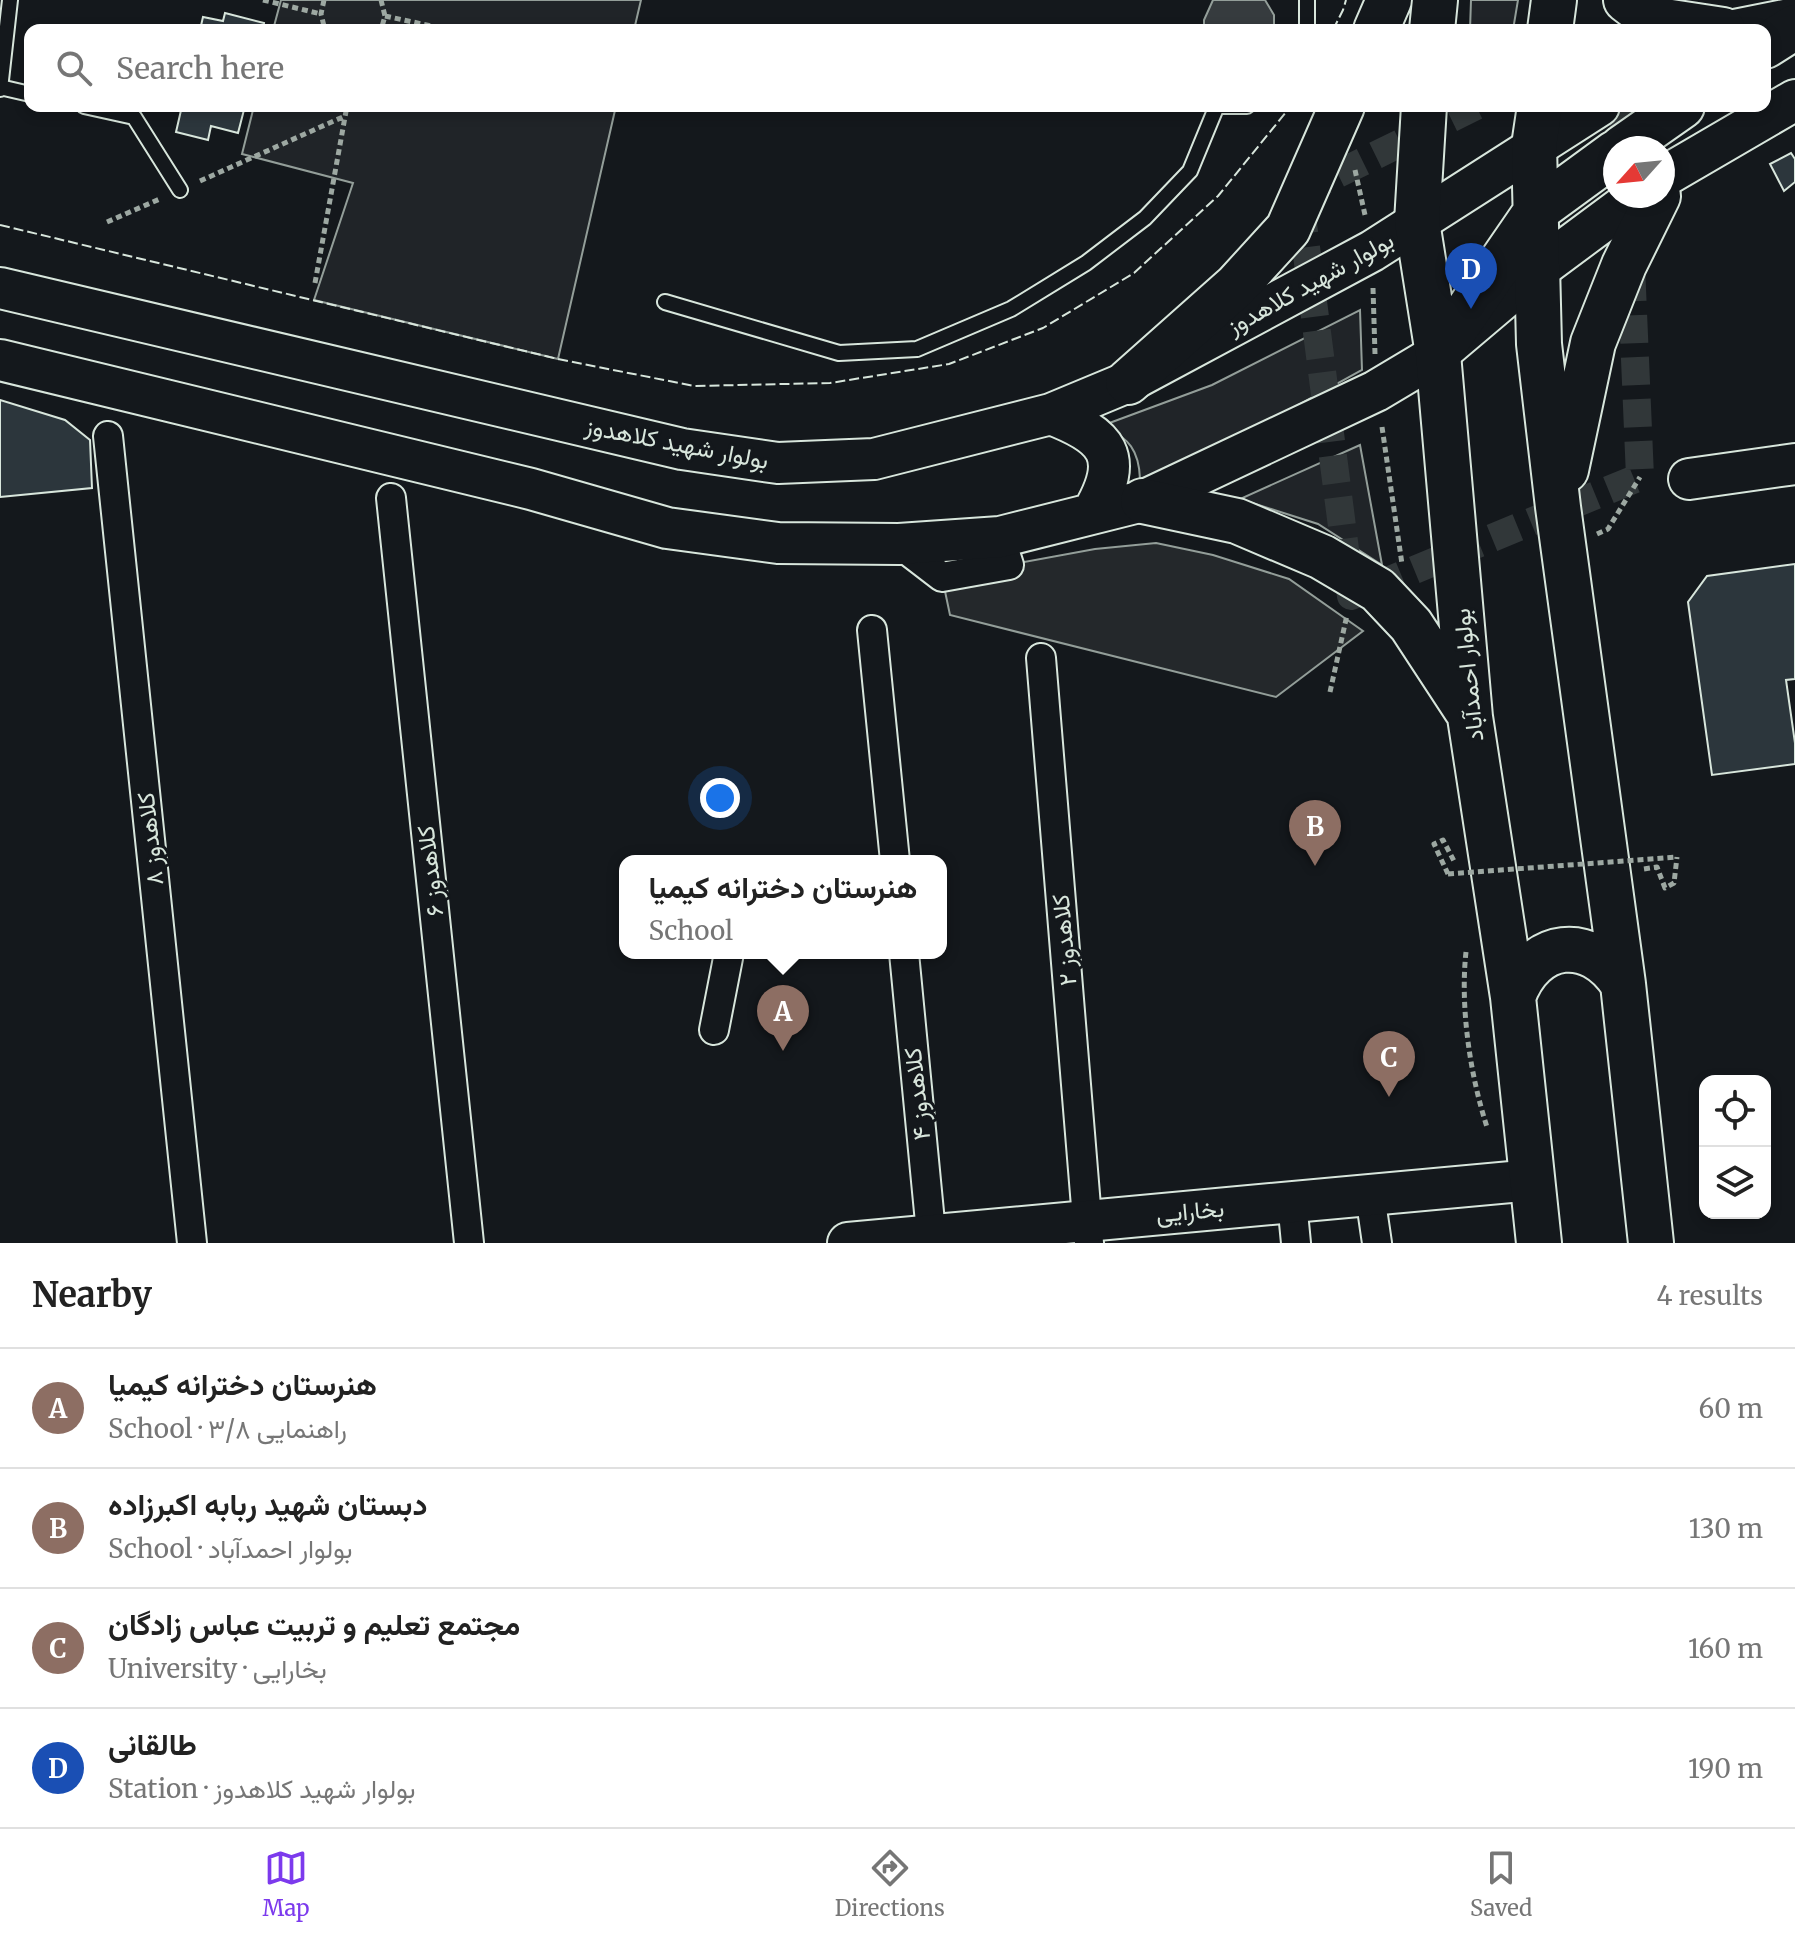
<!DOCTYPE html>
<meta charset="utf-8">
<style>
body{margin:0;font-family:Merriweather,Vazirmatn,serif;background:#f2f2f2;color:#222}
.controls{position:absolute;right:24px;bottom:24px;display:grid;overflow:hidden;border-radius:16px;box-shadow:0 4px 12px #0003}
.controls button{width:72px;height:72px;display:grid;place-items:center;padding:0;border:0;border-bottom:2px solid #e0e0e0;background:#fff;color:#222;font:40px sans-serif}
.compass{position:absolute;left:1603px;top:136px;width:72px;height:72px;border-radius:50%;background:#fff;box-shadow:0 4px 12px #0003;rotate:243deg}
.you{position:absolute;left:720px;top:798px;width:28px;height:28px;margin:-20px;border:6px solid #fff;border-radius:50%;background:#1a73e8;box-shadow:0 0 0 12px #1a73e833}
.badge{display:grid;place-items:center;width:52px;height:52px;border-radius:50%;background:#7c3aed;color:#fff;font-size:26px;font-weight:700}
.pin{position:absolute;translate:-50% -66px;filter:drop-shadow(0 2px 4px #0008)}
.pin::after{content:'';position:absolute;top:42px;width:28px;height:24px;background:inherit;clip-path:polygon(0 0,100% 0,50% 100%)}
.popup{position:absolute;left:619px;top:855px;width:328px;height:104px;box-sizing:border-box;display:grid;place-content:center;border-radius:16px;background:#fff;filter:drop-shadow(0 2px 6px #0005);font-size:26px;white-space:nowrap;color:#767676}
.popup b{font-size:30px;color:#222}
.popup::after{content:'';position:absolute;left:50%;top:100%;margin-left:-16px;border:16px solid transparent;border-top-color:#fff}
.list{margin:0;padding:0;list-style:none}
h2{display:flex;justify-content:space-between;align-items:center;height:104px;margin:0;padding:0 32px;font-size:34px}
h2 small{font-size:26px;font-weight:400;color:#767676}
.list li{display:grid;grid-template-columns:52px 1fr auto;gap:24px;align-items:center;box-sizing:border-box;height:120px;padding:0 32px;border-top:2px solid #e0e0e0}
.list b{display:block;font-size:30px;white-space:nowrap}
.list p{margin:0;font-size:26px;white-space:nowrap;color:#767676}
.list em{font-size:26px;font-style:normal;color:#767676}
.icon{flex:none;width:44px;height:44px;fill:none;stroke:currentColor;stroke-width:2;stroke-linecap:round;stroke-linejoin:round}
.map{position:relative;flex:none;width:1795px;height:1243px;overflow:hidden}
.search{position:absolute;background:#fff;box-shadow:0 4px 12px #0003;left:24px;right:24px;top:24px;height:88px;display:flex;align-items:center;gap:20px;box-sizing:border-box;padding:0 28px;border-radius:16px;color:#767676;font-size:30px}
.sheet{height:584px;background:#fff}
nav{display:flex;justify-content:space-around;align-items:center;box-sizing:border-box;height:112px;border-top:2px solid #e0e0e0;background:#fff;font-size:22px;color:#767676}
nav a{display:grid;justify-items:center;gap:4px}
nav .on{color:#7c3aed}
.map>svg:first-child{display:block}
.green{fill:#202428;stroke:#939e99;stroke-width:2}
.parking{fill:#24282b;stroke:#939e99;stroke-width:2}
.water{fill:#363b3e;stroke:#939e99;stroke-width:2}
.building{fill:#2c363c;stroke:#d8e6dc;stroke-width:2}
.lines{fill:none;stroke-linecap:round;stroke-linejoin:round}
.street-tunnel{stroke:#313739;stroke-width:28;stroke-dasharray:28 14;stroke-linecap:butt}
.lane-casing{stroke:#d8e6dc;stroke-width:18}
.street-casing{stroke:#d8e6dc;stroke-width:32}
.secondary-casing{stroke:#d8e6dc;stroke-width:44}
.primary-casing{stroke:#d8e6dc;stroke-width:48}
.path{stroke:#9da8a2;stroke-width:5;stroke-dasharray:6 4;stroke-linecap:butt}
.lane{stroke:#14181c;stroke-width:14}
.street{stroke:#14181c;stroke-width:28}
.secondary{stroke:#14181c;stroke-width:40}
.primary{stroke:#14181c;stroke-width:44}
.path-bridge{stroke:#9da8a2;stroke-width:5;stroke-dasharray:6 4;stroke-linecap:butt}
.fence{stroke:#d8e6dc;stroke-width:2;stroke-dasharray:10 4;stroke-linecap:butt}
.labels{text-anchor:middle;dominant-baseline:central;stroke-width:6;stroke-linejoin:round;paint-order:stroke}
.street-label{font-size:24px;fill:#d8e6dc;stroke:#14181c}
</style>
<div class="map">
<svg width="1795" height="1243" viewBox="0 0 1795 1243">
<rect width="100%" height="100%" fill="#14181c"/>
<path class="green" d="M281 0H641L634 30H273Z
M1471 0H1518L1513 30H1470Z
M254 106H616L558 359 314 300 353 183 242 154Z
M1360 310 1362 370 1206 456 1145 482 1140 479C1139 450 1129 439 1104 425L1212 385Z
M1360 445 1382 565 1318 524 1240 499Z"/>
<path class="parking" d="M1156 543 1213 555 1289 579 1363 631 1276 697 950 615 942 577 1095 549Z"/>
<path class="water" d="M1213 0H1265L1274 15V30H1204V20Z"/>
<path class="building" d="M225 13 264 23 263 30H200L203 17 223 21Z
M182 106H245L238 133 211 126 208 140 176 132Z
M1791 153 1795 159V182L1784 191 1770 164Z
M0 400 65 420 90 440 92 488 0 497Z
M1795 564V679L1786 680 1795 743V764L1712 775 1688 602 1707 576Z"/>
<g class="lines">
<path class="street-tunnel" d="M1476 106 1299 193 1351 596 1640 477 1631 265
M1623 106 1625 148"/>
<g class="lane-casing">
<path id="lane" d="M1307 0V30
M0 87 30 94
M0 89 10 0
M84 106 134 117 180 190
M1213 106H1247
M665 302 839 353 917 349 1011 309 1086 263 1145 218 1190 171 1216 108"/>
</g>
<g class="street-casing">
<path id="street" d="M108 436 192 1243
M391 498 469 1243
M899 544 942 577 1009 565 1000 537
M872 630 895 861
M1041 658 1089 1243
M904 953 932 1243
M714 1030 729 953
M1370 1195 1377 1243
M1292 1202 1296 1243"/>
</g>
<g class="secondary-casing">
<path id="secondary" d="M1734 30 1795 18
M1663 177 1795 100
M0 288 682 449 778 463 874 459 1051 414 1128 382 1372 251 1599 106
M0 360 531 489 667 528 778 543 899 544 1000 537 1143 501 1376 391 1438 354 1536 271 1637 196
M1051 414C1108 436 1125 456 1093 512
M1689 479 1795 464
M848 1243 1532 1180"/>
</g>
<g class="primary-casing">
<path id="primary" d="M1626 0 1651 19 1723 30
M1376 30 1389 0
M1432 30 1435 0
M1550 30 1554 0
M1765 46 1795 27
M1424 106 1417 222 1438 354 1470 717 1513 997 1539 1243
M1540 106 1534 146 1539 344 1558 507 1623 984 1651 1243
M1622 148 1682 106
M1438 354 1537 210 1615 153
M1128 382 1236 286 1288 229 1342 106
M1566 470 1593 343 1624 265 1658 196
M1143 501 1237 521 1322 557 1378 590 1411 625 1466 709
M1513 997C1533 940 1590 933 1623 984"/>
</g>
<path class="path" d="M263 0 321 14
M324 0 321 14 325 30
M381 0 385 16 381 30
M385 16 450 30
M1355 170 1365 215
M200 181 345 116
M107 222 162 198
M315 283 347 106
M1373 288 1375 354
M1382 427 1402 564
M1597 534 1608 529 1640 477
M1330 692 1347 615
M1644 869 1657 867 1665 888 1674 883 1677 857
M1448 874 1434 844 1443 840 1454 861
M1466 952C1460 1007 1470 1075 1487 1127"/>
<use href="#lane" class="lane"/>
<use href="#street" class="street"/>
<use href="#secondary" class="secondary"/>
<use href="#primary" class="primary"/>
<path class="path-bridge" d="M1448 874 1677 857"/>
<path class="fence" d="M1333 30 1343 10 1346 0
M0 225 558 359 694 386 830 383 949 364 1043 328 1134 273 1218 196 1291 106"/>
</g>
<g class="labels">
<g class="street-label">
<text transform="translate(1310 283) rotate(-29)">بولوار شهید کلاهدوز</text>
<text transform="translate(677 443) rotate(11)">بولوار شهید کلاهدوز</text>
<text transform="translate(1468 675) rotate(-96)">بولوار احمدآباد</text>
<text transform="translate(150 839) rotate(-96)">کلاهدوز ۸</text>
<text transform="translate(430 871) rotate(-96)">کلاهدوز ۶</text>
<text transform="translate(1064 940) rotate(-95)">کلاهدوز ۲</text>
<text transform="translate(917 1094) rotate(-96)">کلاهدوز ۴</text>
<text transform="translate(1190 1211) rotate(-5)">بخارایی</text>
</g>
</g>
</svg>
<div class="controls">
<button><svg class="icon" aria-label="locate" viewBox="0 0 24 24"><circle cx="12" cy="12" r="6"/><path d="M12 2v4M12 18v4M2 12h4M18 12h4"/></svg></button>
<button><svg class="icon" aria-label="layers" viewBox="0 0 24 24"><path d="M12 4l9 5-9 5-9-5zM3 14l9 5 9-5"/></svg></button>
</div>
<svg class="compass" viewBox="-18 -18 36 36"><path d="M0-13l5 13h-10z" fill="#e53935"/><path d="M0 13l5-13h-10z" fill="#767676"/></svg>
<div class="you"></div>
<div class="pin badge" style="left:783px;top:1051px;background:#8d6e63">A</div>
<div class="popup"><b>هنرستان دخترانه کیمیا</b>School</div>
<div class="pin badge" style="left:1315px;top:866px;background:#8d6e63">B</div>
<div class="pin badge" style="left:1389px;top:1097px;background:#8d6e63">C</div>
<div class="pin badge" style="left:1471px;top:309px;background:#1a4fb4">D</div>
<div class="search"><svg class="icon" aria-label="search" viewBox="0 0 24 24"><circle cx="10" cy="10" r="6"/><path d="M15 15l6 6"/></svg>Search here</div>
</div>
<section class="sheet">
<h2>Nearby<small>4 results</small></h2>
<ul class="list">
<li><span class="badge" style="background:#8d6e63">A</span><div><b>هنرستان دخترانه کیمیا</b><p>School · راهنمایی ۳/۸</p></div><em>60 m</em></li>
<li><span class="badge" style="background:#8d6e63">B</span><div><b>دبستان شهید ربابه اکبرزاده</b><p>School · بولوار احمدآباد</p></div><em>130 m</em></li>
<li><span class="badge" style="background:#8d6e63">C</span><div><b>مجتمع تعلیم و تربیت عباس زادگان</b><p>University · بخارایی</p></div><em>160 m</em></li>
<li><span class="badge" style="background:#1a4fb4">D</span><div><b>طالقانی</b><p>Station · بولوار شهید کلاهدوز</p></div><em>190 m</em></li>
</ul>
</section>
<nav>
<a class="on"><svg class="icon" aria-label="map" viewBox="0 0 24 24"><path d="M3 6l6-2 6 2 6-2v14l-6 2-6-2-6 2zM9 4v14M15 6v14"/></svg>Map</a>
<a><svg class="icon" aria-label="directions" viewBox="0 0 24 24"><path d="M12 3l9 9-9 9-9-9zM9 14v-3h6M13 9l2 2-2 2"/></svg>Directions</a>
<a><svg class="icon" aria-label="saved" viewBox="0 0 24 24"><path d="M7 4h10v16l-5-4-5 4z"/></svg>Saved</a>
</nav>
